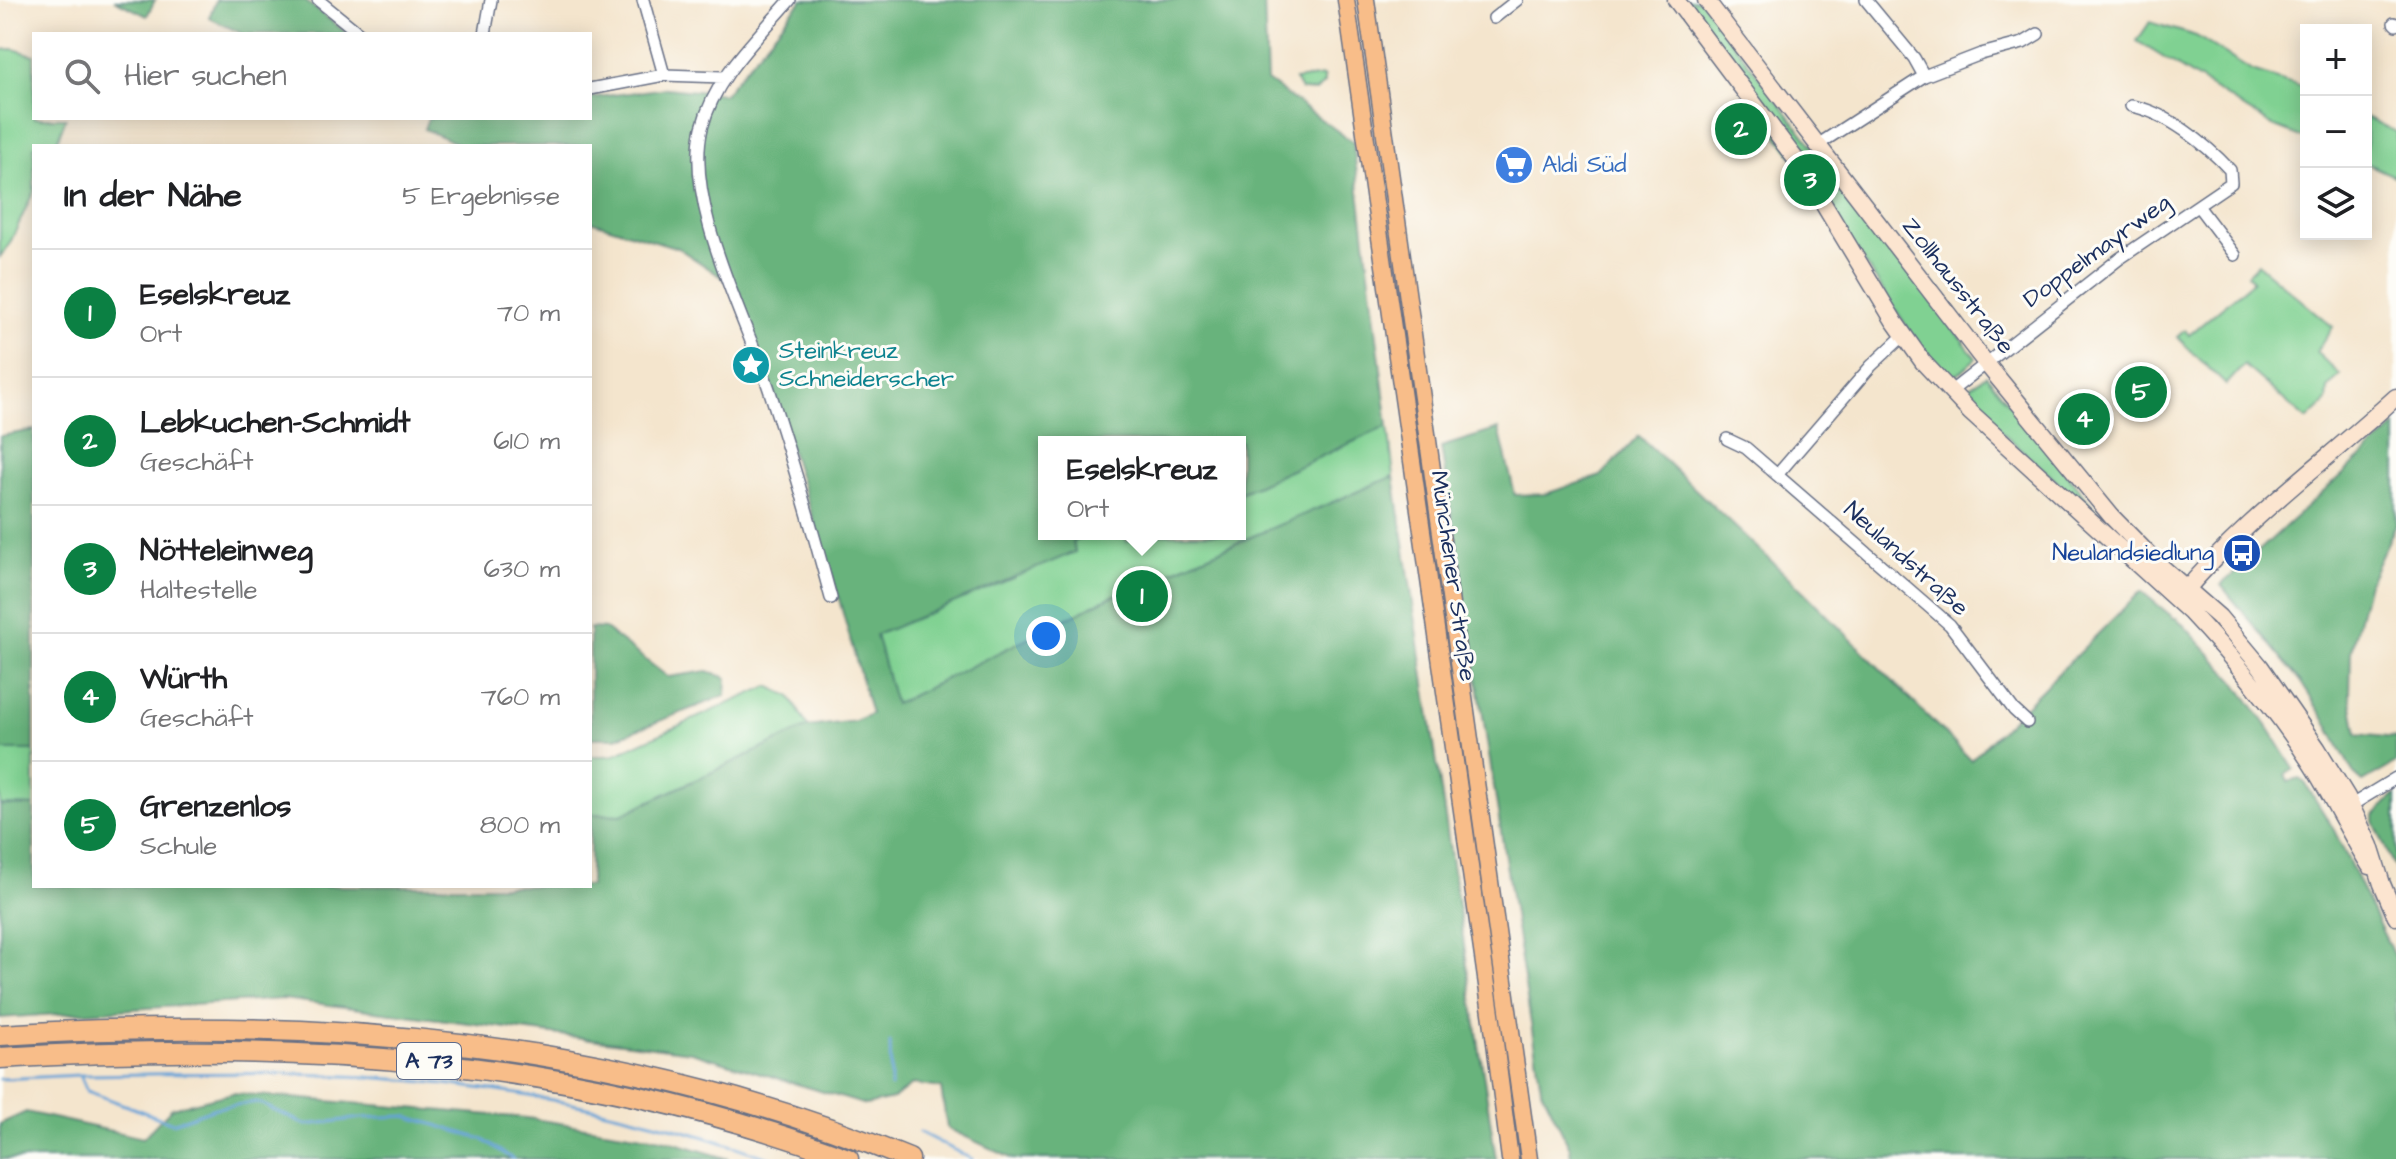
<!DOCTYPE html>
<html lang="de">
<meta charset="utf-8">
<style>
body{margin:0;font-family:"Architects Daughter",sans-serif;background:#f2f2f2;color:#202124}
.controls{position:absolute;right:24px;top:24px;display:grid;overflow:hidden;border-radius:0px;box-shadow:0 4px 20px #0003}
.controls button{width:72px;height:72px;display:grid;place-items:center;padding:0;border:0;border-bottom:2px solid #e0e0e0;background:#fff;color:#202124;font:40px sans-serif}
.you{position:absolute;left:1046px;top:636px;width:28px;height:28px;margin:-20px;border:6px solid #fff;border-radius:50%;background:#1a73e8;box-shadow:0 0 0 12px #1a73e833}
.badge{display:grid;place-items:center;width:52px;height:52px;border-radius:50%;background:#0b8043;color:#fff;font-size:26px;font-weight:700}
.pin{position:absolute;translate:-50% -50%;border:4px solid #fff;box-shadow:0 2px 8px #0006}
.popup{position:absolute;left:1038px;top:436px;width:208px;height:104px;box-sizing:border-box;display:grid;place-content:center;border-radius:0px;background:#fff;filter:drop-shadow(0 2px 6px #0005);font-size:26px;white-space:nowrap;color:#757577}
.popup b{font-size:30px;color:#202124}
.popup::after{content:'';position:absolute;left:50%;top:100%;margin-left:-16px;border:16px solid transparent;border-top-color:#fff}
.list{margin:0;padding:0;list-style:none}
h2{display:flex;justify-content:space-between;align-items:center;height:104px;margin:0;padding:0 32px;font-size:34px}
h2 small{font-size:26px;font-weight:400;color:#757577}
.list li{display:grid;grid-template-columns:52px 1fr auto;gap:24px;align-items:center;box-sizing:border-box;height:128px;padding:0 32px;border-top:2px solid #e0e0e0}
.list b{display:block;font-size:30px;white-space:nowrap}
.list p{margin:0;font-size:26px;white-space:nowrap;color:#757577}
.list em{font-size:26px;font-style:normal;color:#757577}
.icon{flex:none;width:44px;height:44px;fill:none;stroke:currentColor;stroke-width:2;stroke-linecap:round;stroke-linejoin:round}
.map{position:relative;flex:none;width:2396px;height:1159px;overflow:hidden}
.search{position:absolute;background:#fff;box-shadow:0 4px 20px #0003;left:32px;top:32px;width:560px;height:88px;display:flex;align-items:center;gap:20px;box-sizing:border-box;padding:0 28px;border-radius:0px;color:#757577;font-size:30px}
.panel{position:absolute;background:#fff;box-shadow:0 4px 20px #0003;left:32px;top:144px;width:560px;height:744px;border-radius:0px}
.map>svg:first-child{display:block}
.green{fill:#80d192;stroke:#4e8078;stroke-width:2}
.forest{fill:#68b37c;stroke:#42716d;stroke-width:2}
.lines{fill:none;stroke-linecap:round;stroke-linejoin:round}
.stream{stroke:#66a3d7;stroke-width:3}
.street-casing{stroke:#676f85;stroke-width:14}
.secondary-casing{stroke:#676f85;stroke-width:19}
.primary-casing{stroke:#676f85;stroke-width:19}
.highway-casing{stroke:#676f85;stroke-width:23}
.street{stroke:#fff;stroke-width:11}
.secondary{stroke:#fce5d0;stroke-width:16}
.primary{stroke:#f8bd89;stroke-width:16}
.highway{stroke:#f8bd89;stroke-width:20}
.labels{text-anchor:middle;dominant-baseline:central;stroke-width:6;stroke-linejoin:round;paint-order:stroke}
.shield{fill:#fdfcf7;stroke:#5f6c8c;stroke-width:2}
.shield-label{font-size:22px;font-weight:bold;fill:#1b2f5e}
.shop-label{font-size:24px;fill:#366cbe;stroke:#fdfcf7;text-anchor:start}
.street-label{font-size:24px;fill:#1b2f5e;stroke:#fdfcf7}
.culture-label{font-size:24px;fill:#0d838f;stroke:#fdfcf7;text-anchor:start}
.transit-label{font-size:24px;fill:#164399;stroke:#fdfcf7;text-anchor:end}
</style>
<div class="map">
<svg width="2396" height="1159" viewBox="0 0 2396 1159">
<rect width="100%" height="100%" fill="#fdfcf7"/>
<filter id="ink" filterUnits="userSpaceOnUse"><feTurbulence type="fractalNoise" baseFrequency=".0125" numOctaves="2"/><feDisplacementMap in="SourceGraphic" scale="16" xChannelSelector="R" yChannelSelector="G"/><feConvolveMatrix kernelMatrix="1 2 1 2 8 2 1 2 1" color-interpolation-filters="sRGB"/></filter>
<filter id="wash" filterUnits="userSpaceOnUse"><feTurbulence type="fractalNoise" baseFrequency=".006" numOctaves="4" result="noise"/><feDisplacementMap in="SourceGraphic" scale="32" xChannelSelector="R" yChannelSelector="G"/><feGaussianBlur stdDeviation="1.8" result="paint"/><feColorMatrix in="noise" values="0 0 0 0 0 0 0 0 0 0 0 0 0 0 0 0 0 1.4 0 .05"/><feComposite in="paint" operator="in"/></filter>
<g filter="url(#wash)">
<rect width="100%" height="100%" fill="#f4e5cd"/>
<path class="green" d="M1679 0H1700L1976 358 1950 381 1944 383 1818 192Z
M2150 22 2196 36 2252 71 2306 88V139L2275 127 2137 41Z
M13 49 34 55V118H66L55 146H34V191L10 243 0 257V50Z
M1324 76V83L1316 91 1301 90 1295 80Z
M2366 117 2396 132V177L2366 163Z
M2258 264 2333 327 2316 352 2340 375 2328 388 2327 401 2307 420 2244 365 2226 385 2177 337 2185 330 2189 335 2253 281 2248 274Z
M1986 375 2117 536 1960 394Z
M1388 426 1394 476 1108 598 895 705 875 634 1075 552 1073 542 1090 534H1103L1106 538 1112 536 1125 537 1127 542 1145 534H1240V493Z
M768 686 790 696 808 727 621 815 590 814V756H611Z
M0 750H34V806L0 805Z"/>
<path class="forest" d="M114 0H155L147 16Z
M216 0H304L348 34H243L209 18Z
M802 0H1264L1267 81 1353 142 1388 426 1240 493V442H1044V534H1090L1073 542 1075 552 876 635 895 704 1108 598 1394 476 1496 1159H1013L947 1128 941 1088 913 1084 893 1099 866 1105 691 1052 283 999 0 1018V805L34 806V886H590V814L621 815 808 727 855 721 871 714 837 592 738 288 678 248 590 221V146H463L424 129 428 118H590V98L667 88 724 94Z
M2396 426V525L2367 586 2351 651 2350 695 2357 734 2396 738V763L2363 782 2354 774 2325 720 2300 681 2221 585Z
M1499 429 1515 495 1545 494 1601 476 1639 436 1804 592 1971 760 2141 591 2174 618H2177L2234 680 2268 727 2294 769 2285 775 2288 782 2299 779 2305 783 2333 828 2396 960V1159H1571L1570 1148 1541 1088 1441 447Z
M34 430V750H0V436Z
M590 628 605 629 668 677 708 671 727 678 726 695 616 738H590Z
M2396 794V871L2374 822V815Z
M233 1093 527 1118 662 1139 729 1159H0V1124L26 1112 143 1138 172 1108Z"/>
<g class="lines">
<path class="stream" d="M890 1042 891 1087
M80 1075C175 1074 271 1071 366 1077 503 1086 642 1112 771 1159
M0 1079 80 1075 87 1091 173 1123 215 1108 257 1102 306 1125 361 1118 406 1116 482 1139 513 1159
M919 1132 972 1159"/>
</g>
</g>
<g filter="url(#ink)">
<g class="lines">
<g class="street-casing">
<path id="street" d="M318 0 360 34
M643 0 664 75
M790 0C756 40 715 76 702 128 684 203 745 317 769 389 792 458 812 528 831 598
M1866 0 1914 58 1924 76
M1494 18 1517 0
M2394 23 2396 25
M485 34 491 0
M590 89 664 75 723 77
M1819 144 1924 76 1981 54 2023 43 2038 34
M2198 206 2235 255
M1950 392 2119 259 2231 183 2230 170C2207 145 2165 111 2131 106
M1727 439 1746 448 1950 625 2014 710 2027 722
M1777 475 1871 366 1903 336
M2345 809 2396 778"/>
</g>
<g class="secondary-casing">
<path id="secondary" d="M1676 0 1800 165 1894 321 1923 362 1970 412 2190 612C2235 660 2277 710 2312 765 2333 798 2349 833 2370 866
M1706 0 1985 362 2112 517 2157 563 2219 617 2260 666 2317 748 2347 797 2370 846 2382 884 2396 917
M2181 596C2243 521 2324 463 2396 397"/>
</g>
<g class="primary-casing">
<path id="primary" d="M1346 0 1493 1027 1510 1159
M1366 0 1529 1159"/>
</g>
<g class="highway-casing">
<path id="highway" d="M0 1035C311 1015 618 1038 909 1159
M0 1058C290 1040 574 1056 848 1159"/>
</g>
<use href="#street" class="street"/>
<use href="#secondary" class="secondary"/>
<use href="#primary" class="primary"/>
<use href="#highway" class="highway"/>
</g>
</g>
<defs>
<g id="supermarket-disc" transform="scale(2)"><circle r="9.5" fill="#3f7fe0" stroke="#fdfcf7"/><path d="M-6-5.5h2.5l.6 2H6L4.5 2H-2.5L-4.4-4H-6ZM-1.5 3.2a1.3 1.3 0 1 0 .1 0ZM3 3.2a1.3 1.3 0 1 0 .1 0Z" fill="#fff"/></g>
<g id="sight-disc" transform="scale(2)"><circle r="9.5" fill="#0f9aa8" stroke="#fdfcf7"/><path d="M0-6L1.8-2.2L6-1.7L2.9 1.2L3.7 5.4L0 3.3L-3.7 5.4L-2.9 1.2L-6-1.7L-1.8-2.2Z" fill="#fff"/></g>
<g id="bus-disc" transform="scale(2)"><circle r="9.5" fill="#1a4fb4" stroke="#fdfcf7"/><path d="M-5-6H5V4H4V6H2V4H-2V6H-4V4H-5ZM-3.5-4V0h7V-4ZM-3.5 1.2v1.5H-2V1.2ZM2 1.2v1.5H3.5V1.2Z" fill="#fff"/></g>
</defs>
<g fill-rule="evenodd">
<use href="#supermarket-disc" x="1514" y="165"/>
<use href="#sight-disc" x="751" y="365"/>
<use href="#bus-disc" x="2242" y="553"/>
</g>
<g class="labels">
<rect class="shield" x="397" y="1043" width="64" height="36" rx="6"/>
<g class="shield-label">
<text x="429" y="1061">A 73</text>
</g>
<g class="shop-label">
<text x="1542" y="165">Aldi Süd</text>
</g>
<g class="street-label">
<text transform="translate(2097 251) rotate(-36)">Doppelmayrweg</text>
<text transform="translate(1958 286) rotate(52)">Zollhausstraße</text>
<text transform="translate(1906 559) rotate(42)">Neulandstraße</text>
<text transform="translate(1453 576) rotate(82)">Münchener Straße</text>
</g>
<g class="culture-label">
<text x="779" y="351">Steinkreuz<tspan x="779" dy="28">Schneiderscher</tspan></text>
</g>
<g class="transit-label">
<text x="2214" y="553">Neulandsiedlung</text>
</g>
</g>
</svg>
<div class="controls">
<button>+</button>
<button>−</button>
<button><svg class="icon" aria-label="layers" viewBox="0 0 24 24"><path d="M12 4l9 5-9 5-9-5zM3 14l9 5 9-5"/></svg></button>
</div>
<div class="you"></div>
<div class="pin badge" style="left:1142px;top:596px">1</div>
<div class="popup"><b>Eselskreuz</b>Ort</div>
<div class="pin badge" style="left:1741px;top:129px">2</div>
<div class="pin badge" style="left:1810px;top:180px">3</div>
<div class="pin badge" style="left:2084px;top:419px">4</div>
<div class="pin badge" style="left:2141px;top:392px">5</div>
<div class="search"><svg class="icon" aria-label="search" viewBox="0 0 24 24"><circle cx="10" cy="10" r="6"/><path d="M15 15l6 6"/></svg>Hier suchen</div>
<section class="panel">
<h2>In der Nähe<small>5 Ergebnisse</small></h2>
<ul class="list">
<li><span class="badge">1</span><div><b>Eselskreuz</b><p>Ort</p></div><em>70 m</em></li>
<li><span class="badge">2</span><div><b>Lebkuchen-Schmidt</b><p>Geschäft</p></div><em>610 m</em></li>
<li><span class="badge">3</span><div><b>Nötteleinweg</b><p>Haltestelle</p></div><em>630 m</em></li>
<li><span class="badge">4</span><div><b>Würth</b><p>Geschäft</p></div><em>760 m</em></li>
<li><span class="badge">5</span><div><b>Grenzenlos</b><p>Schule</p></div><em>800 m</em></li>
</ul>
</section>
</div>
